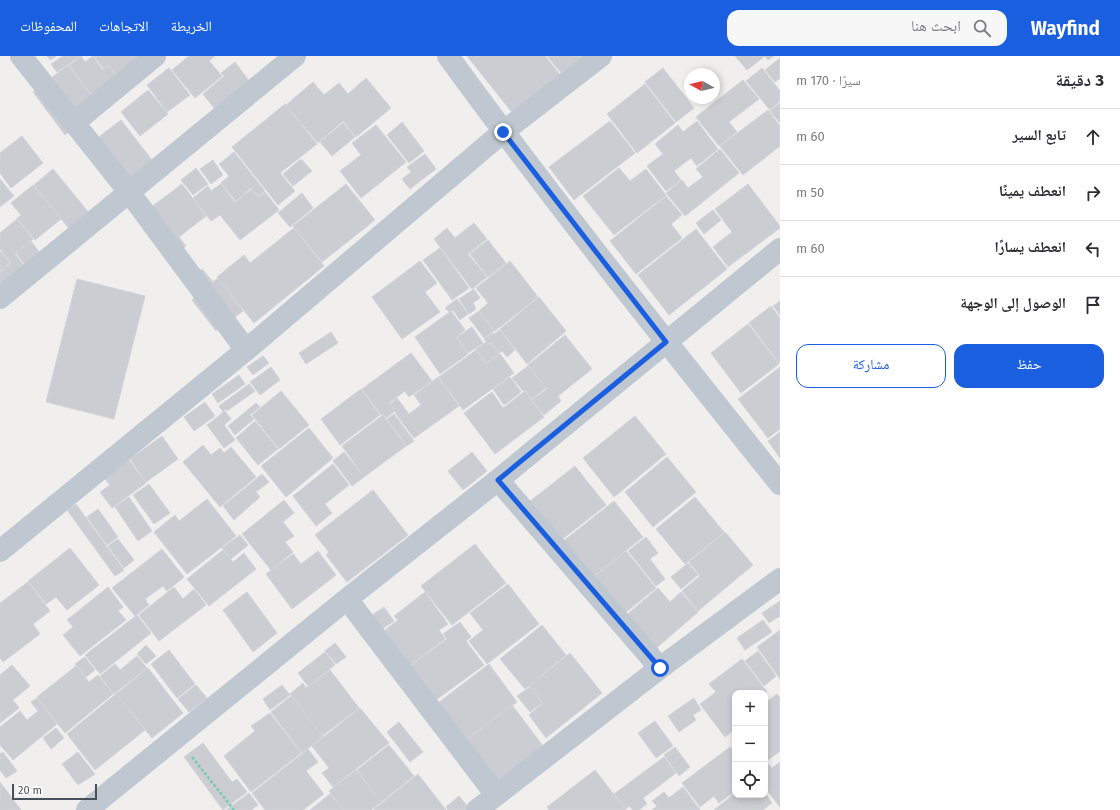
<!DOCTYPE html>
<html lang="ar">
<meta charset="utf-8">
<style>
body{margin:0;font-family:"Fira Sans","Noto Naskh Arabic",sans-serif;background:#f7f7f7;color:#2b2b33;direction:rtl}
.controls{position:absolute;right:12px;bottom:12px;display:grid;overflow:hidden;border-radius:8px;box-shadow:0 2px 6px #0003}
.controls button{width:36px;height:36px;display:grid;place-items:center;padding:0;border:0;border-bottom:1px solid #e1e1e2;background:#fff;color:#2b2b33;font:20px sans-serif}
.compass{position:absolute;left:684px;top:12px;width:36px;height:36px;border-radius:50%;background:#fff;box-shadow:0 2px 6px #0003;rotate:278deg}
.scale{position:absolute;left:12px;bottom:10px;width:85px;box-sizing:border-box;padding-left:4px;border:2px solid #46505c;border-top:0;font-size:11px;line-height:14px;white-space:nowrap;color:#46505c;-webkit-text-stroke:3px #fff;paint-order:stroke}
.stop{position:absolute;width:12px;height:12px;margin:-9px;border:3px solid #195fe0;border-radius:50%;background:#fff}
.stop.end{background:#195fe0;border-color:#fff;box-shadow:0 1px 4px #0008}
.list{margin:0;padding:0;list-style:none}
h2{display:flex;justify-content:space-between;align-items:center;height:52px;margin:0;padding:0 16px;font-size:17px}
h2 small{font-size:13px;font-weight:400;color:#7c7c81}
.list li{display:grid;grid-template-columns:26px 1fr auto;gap:12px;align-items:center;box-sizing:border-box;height:56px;padding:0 16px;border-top:1px solid #e1e1e2}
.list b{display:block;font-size:15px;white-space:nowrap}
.list em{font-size:13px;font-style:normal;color:#7c7c81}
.actions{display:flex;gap:8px;padding:12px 16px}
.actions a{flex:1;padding:9px 0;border:1px solid #195fe0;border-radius:12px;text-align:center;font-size:14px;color:#195fe0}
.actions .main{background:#195fe0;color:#fff}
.icon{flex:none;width:22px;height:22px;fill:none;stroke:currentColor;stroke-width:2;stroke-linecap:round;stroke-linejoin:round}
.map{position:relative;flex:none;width:780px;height:754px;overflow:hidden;direction:ltr}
header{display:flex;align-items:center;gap:24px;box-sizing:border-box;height:56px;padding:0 20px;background:#195fe0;color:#fff}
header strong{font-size:19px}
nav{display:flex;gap:22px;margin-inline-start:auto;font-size:14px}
.search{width:280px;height:36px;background:#f7f7f7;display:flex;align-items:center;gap:10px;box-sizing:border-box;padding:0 14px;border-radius:12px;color:#7c7c81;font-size:15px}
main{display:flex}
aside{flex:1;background:#fff}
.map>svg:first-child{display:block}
.building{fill:#cbcdd3;stroke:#d2d4da}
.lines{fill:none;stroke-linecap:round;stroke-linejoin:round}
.path{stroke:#75cda9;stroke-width:2.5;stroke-dasharray:3 2;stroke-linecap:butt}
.minor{stroke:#bfc7d0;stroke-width:22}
.tertiary{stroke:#bfc7d0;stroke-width:22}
.route{stroke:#195fe0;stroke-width:5}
</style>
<header>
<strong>Wayfind</strong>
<div class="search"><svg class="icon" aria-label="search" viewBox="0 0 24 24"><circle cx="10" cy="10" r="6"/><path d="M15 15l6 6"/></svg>ابحث هنا</div>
<nav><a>الخريطة</a><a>الاتجاهات</a><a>المحفوظات</a></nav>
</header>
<main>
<aside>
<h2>3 دقيقة<small>سيرًا · 170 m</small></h2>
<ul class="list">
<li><svg class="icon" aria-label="ahead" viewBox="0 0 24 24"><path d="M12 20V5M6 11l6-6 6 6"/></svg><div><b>تابع السير</b></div><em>60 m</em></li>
<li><svg class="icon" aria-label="right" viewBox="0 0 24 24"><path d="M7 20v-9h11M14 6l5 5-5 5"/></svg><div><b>انعطف يمينًا</b></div><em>50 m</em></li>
<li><svg class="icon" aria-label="left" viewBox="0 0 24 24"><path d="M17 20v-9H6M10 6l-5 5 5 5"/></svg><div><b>انعطف يسارًا</b></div><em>60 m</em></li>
<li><svg class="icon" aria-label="arrive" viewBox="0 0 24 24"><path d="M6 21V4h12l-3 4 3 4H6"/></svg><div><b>الوصول إلى الوجهة</b></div></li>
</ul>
<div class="actions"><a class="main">حفظ</a><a>مشاركة</a></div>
</aside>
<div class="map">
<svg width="780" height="754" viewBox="0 0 780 754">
<rect width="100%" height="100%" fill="#f1eeee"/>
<path class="building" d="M47 0H56L50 4Z
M63 0H80L57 16 51 8Z
M81 0 85 6 93 0 103 14 109 10 121 27 96 45 69 9Z
M94 0H139L126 32 109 9 104 13Z
M189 0H215L209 5 222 20 195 42 172 14Z
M467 0H545L562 21 514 59Z
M547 0H583L561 17Z
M735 0H774L768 4 765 0 747 14Z
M780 2V22L775 26 765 14Z
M235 6 252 29 218 57 203 38 224 20 221 17Z
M68 9 94 43 83 65 65 79 33 36Z
M169 12 190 39 167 56 147 29Z
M663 12 694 52 676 66 645 26Z
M762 12 780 35V45L770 54 746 25Z
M366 22 391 52 356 81 343 65 318 87 286 49 313 26 324 39 339 27 348 38Z
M743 24 759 43 729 66 737 76 719 90 696 61Z
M645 28 675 67 637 97 607 58Z
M148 34 168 58 140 80 121 56Z
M780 47V67L770 55Z
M285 48 317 88 280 117 295 135 278 149 232 91Z
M768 54 780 70V90L743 119 720 90Z
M121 64 155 108 118 136 84 92Z
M610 65 635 97 574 144 549 111Z
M697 65 718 93 697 110 691 102 674 115 681 124 666 135 647 110 663 98 655 88 678 69 683 76Z
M402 66 424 95 409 107 387 79Z
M343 67 355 81 332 100 320 86Z
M376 69 406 106 361 142 340 115 361 99 352 87Z
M22 80 43 107 11 132 0 117V97Z
M720 93 739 117 685 160 666 137 682 124 688 132 703 121 696 113Z
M234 96 265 135 258 140 251 132 236 145 221 127 229 120 219 108Z
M425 98 436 113 410 133 402 123 411 116 407 111Z
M301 103 312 115 293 130 283 118Z
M213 104 223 119 211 128 200 113Z
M196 112 208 128 193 139 181 124Z
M619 112 630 125 646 113 666 139 614 179 583 140Z
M53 113 90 158 70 174 34 129Z
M0 123 14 140 0 151Z
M182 128 206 160 179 181 186 190 170 203 138 161Z
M221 128 235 146 252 133 258 141 265 136 279 154 240 184 220 159 211 165 193 142 208 130 211 135Z
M346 128 375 164 322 206 293 170Z
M748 128 780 170V172L728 211 713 191 732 176 715 153Z
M33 129 61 163 35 184 17 162 21 159 11 147Z
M302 137 313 152 290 171 278 157Z
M666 140 682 159 671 168 682 182 636 218 610 185Z
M713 154 721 164 704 178 696 167Z
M17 163 33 183 15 198 27 213 0 235V216L11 207 0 193V177Z
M474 167 487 183 468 198 487 221 472 233 434 183 447 172 455 182Z
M294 172 324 210 254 267 217 221 244 199 250 207Z
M696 173 727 213 669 259 638 219Z
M488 184 506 207 488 221 470 198Z
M31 185 43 201 28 213 16 197Z
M440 192 469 232 452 244 423 204Z
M0 195 10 207 0 215Z
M420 205 437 227 425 236 440 256 402 283 372 241Z
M510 205 538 241 495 275 479 255 488 247 476 232Z
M202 213 213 226 218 222 243 255 216 275 192 244 195 242 184 227Z
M77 223 145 240 114 363 46 346Z
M474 233 480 242 473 247 476 253 469 258 459 243Z
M539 241 566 275 527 308 500 273Z
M457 243 468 258 460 264 453 254 449 256 445 252Z
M780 245V259L773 250Z
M771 250 780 262V306L779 307 749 267Z
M451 255 465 274 456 281 468 298 440 318 415 281Z
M479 255 494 275 484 282 469 262Z
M748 268 779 308 741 337 711 297Z
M472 271 483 287 468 297 457 281Z
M500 274 515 294 507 301 502 295 499 297 491 286 488 288 484 283 493 277 494 278Z
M331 276 338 287 306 308 299 297Z
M565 279 592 313 558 340 561 345 544 359 532 344 547 333 528 309Z
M486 286 488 289 491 287 499 298 486 307 476 293Z
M476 294 486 308 500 298 514 317 463 354 439 321Z
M411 297 432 325 409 341 405 335 389 347 395 355 386 362 383 358 382 360 362 333Z
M263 300 269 307 253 319 247 311Z
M528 310 546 332 532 343 525 334 523 335 512 322Z
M271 311 280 324 260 339 250 326Z
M780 311V373L768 382 738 343Z
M239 319 245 328 218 347 212 338Z
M438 321 459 350 414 382 395 357 396 356 390 348 397 342 409 358 421 349 414 339Z
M510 321 521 336 504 349 493 333Z
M249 328 255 335 227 355 226 353 223 356 219 350Z
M361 333 380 359 340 389 321 363Z
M281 335 309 369 279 393 252 359Z
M525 335 544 361 495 398 464 357 492 336 503 352Z
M205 346 215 360 194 375 184 361Z
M256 347 260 351 250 359 254 363 235 379 228 370Z
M225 355 231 363 224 369 235 384 224 392 207 369Z
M394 358 414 385 407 390 387 363Z
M383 359 406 390 364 421 342 390Z
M635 360 666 398 614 441 583 402Z
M255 365 278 393 258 409 236 382Z
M309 372 333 402 286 441 261 410Z
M780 376V402L768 385Z
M162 380 178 403 146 426 130 403Z
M203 389 211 399 220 392 224 397 231 391 256 421 220 451 183 406Z
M344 396 364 421 352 430 333 405Z
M472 396 487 415 463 434 448 415Z
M667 401 696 436 653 471 625 436Z
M129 404 146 427 112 452 100 436 110 429 104 422Z
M333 408 349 429 325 448 332 457 316 470 293 440Z
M575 410 606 449 560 485 529 446Z
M262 418 269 426 256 436 260 441 234 464 223 450Z
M149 428 170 457 154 468 133 439Z
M373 434 408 479 347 526 326 499 329 496 315 479Z
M129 441 152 475 138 485 115 451Z
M695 441 724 476 685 508 656 473Z
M207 443 236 480 187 518 154 476 175 459 179 465Z
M284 444 294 457 283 466 294 480 285 486 293 496 271 514 242 478Z
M614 445 643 481 590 523 561 487Z
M76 448 124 514 115 520 67 454Z
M98 453 118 481 107 489 87 461Z
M725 476 753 509 698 555 682 535 700 520 689 506Z
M240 479 248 489 231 503 222 492Z
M646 481 658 497 650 503 665 523 656 530 628 495Z
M118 483 134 504 124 512 108 490Z
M475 488 506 527 452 569 421 530Z
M70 492 99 529 67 554 56 541 46 548 28 525Z
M162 493 184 521 167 535 163 530 145 543 149 549 135 560 112 532Z
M223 494 233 506 244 497 256 513 209 550 187 523Z
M318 495 336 519 292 553 266 518 293 498 301 508Z
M626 495 656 532 620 561 590 524Z
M688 507 698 519 681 533 671 521Z
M28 526 50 555 33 568 40 578 3 606 0 602V547Z
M508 528 539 568 487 608 469 585 483 574 470 557Z
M108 531 123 551 118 555 126 564 80 600 63 579 73 571 67 564Z
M174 531 183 543 194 533 206 549 159 585 139 559Z
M658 532 670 546 681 536 698 556 653 595 623 562Z
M247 536 277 577 253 596 223 554Z
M425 536 448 568 439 574 445 583 405 613 380 578 398 564 394 560Z
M780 545V560L769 567 762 557Z
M384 551 394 565 382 573 372 559Z
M137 559 151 577 100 618 85 599Z
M763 564 772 576 745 594 737 582Z
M460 566 471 581 466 585 484 609 432 647 406 613 447 583 443 578Z
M542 569 566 599 525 633 500 603Z
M780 574V623L757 591Z
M335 587 346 601 336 608 325 595Z
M146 589 156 600 146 608 137 598Z
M169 594 195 628 177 642 151 608Z
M758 595 776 620 764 630 745 605Z
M325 596 335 609 308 630 298 617Z
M570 597 602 637 546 682 529 659 543 647 529 630Z
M137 600 147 612 114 638 100 620 115 608 120 614Z
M85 601 95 614 86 621 75 608Z
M742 603 767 636 765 637H735V673L725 681 700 648 716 636 709 628Z
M489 608 517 646 461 687 434 650Z
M12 609 30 630 13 644 19 652 0 667V619Z
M76 610 89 626 98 619 113 638 65 677 37 641Z
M148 612 183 657 152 682 116 638Z
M330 614 359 652 322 680 290 638 303 627 306 632Z
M196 629 207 642 189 656 178 643Z
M282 629 290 639 270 654 263 643Z
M530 631 542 647 530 656 517 640Z
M116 638 145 674 95 714 67 678Z
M777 638 780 642V695L768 704 765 700V647Z
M291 640 323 681 302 697 271 656Z
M37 642 57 668 13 704 0 689V671L20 655 27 664 38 655 31 646Z
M694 642 701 654 693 659 696 664 679 676 668 660Z
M512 649 543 690 497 725 461 688Z
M360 652 389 687 333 731 322 717 329 712 312 690Z
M270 657 301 697 251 736 224 700 255 675 251 670Z
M655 665 673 690 656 702 638 677Z
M399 666 423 696 410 706 387 676Z
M56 672 64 682 51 693 43 682Z
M203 687 232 726 237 723 247 736 223 754 184 701Z
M389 689 414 720 381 746 357 714Z
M675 691 690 711 679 720 664 699Z
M730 691 735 698V735L719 747 714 740 700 751 682 727Z
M308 693 318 706 306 715 324 738 303 754H265L252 737Z
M3 696 17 715 6 722 0 714V698Z
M78 696 95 718 78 729 62 708Z
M664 701 676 717 643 742 647 748 639 754H633L629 750 626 753 614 738Z
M765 705 772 712 780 706V751L765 732Z
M356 714 381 746 371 754H344L329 735Z
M595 714 626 754H549L547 751Z
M418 718 446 754H375L374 753Z
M0 726 21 754H0Z
M683 731 700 754H652L657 750 652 745 664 736 669 742Z
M249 737 258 749 251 754H226Z
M735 737V739H765V737L772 747 763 754H714Z
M330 738 344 754H310Z
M459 740 469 752 466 754H448L446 751Z"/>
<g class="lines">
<path class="path" d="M192 701 234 754"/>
<path class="minor" d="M21 0 129 136 246 294
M75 66 155 0
M0 242 295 0
M498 424 660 612
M0 495 246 294 503 76 601 0
M347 543 496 739
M87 754 347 543 498 424 780 193
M477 754 660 612 780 523"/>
<path class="tertiary" d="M448 0C554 146 667 287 780 428"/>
</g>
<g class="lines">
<path class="route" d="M503 76 666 286 498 424 660 612"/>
</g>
</svg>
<div class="controls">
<button>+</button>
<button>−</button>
<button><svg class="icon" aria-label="locate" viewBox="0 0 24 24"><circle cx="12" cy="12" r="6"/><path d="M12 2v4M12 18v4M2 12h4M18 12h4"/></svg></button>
</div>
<svg class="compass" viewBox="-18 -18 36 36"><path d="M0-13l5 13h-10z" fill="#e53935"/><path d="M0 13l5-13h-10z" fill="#7c7c81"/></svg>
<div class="scale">20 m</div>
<div class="stop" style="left:660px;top:612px"></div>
<div class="stop end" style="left:503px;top:76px"></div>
</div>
</main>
